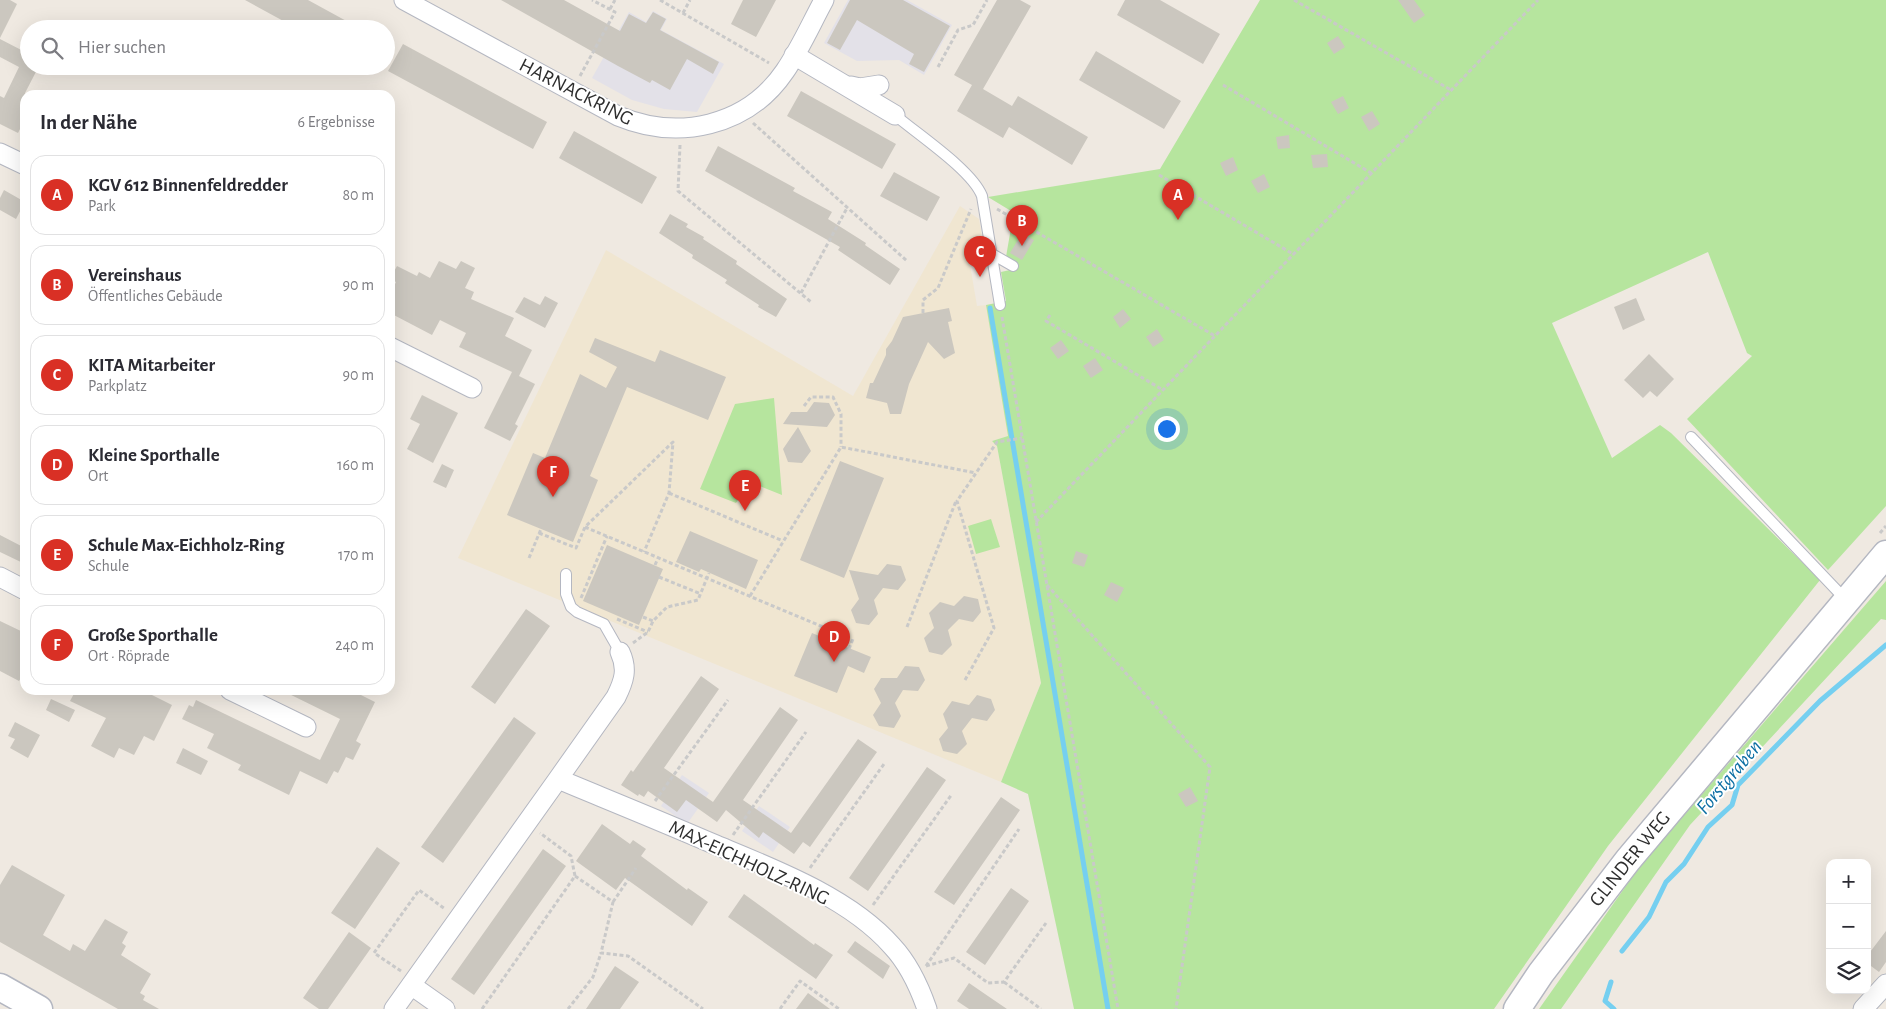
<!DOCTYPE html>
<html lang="de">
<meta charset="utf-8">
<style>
body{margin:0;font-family:"Alegreya Sans",sans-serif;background:#f2f2f3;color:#2b2b33}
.controls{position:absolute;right:15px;bottom:15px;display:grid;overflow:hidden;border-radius:10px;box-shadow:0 5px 20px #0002}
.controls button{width:45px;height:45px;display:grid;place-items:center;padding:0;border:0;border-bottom:1px solid #e1e1e2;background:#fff;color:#2b2b33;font:25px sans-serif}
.you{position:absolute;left:1166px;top:428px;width:18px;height:18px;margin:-12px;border:4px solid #fff;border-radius:50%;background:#1a73e8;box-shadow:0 0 0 8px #1a73e833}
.badge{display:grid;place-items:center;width:32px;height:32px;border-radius:50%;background:#d93025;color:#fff;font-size:16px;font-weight:700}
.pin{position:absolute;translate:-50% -41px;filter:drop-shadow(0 1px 2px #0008)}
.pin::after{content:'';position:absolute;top:26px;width:18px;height:15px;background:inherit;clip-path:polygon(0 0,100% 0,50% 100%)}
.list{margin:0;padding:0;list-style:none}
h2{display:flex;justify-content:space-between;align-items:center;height:65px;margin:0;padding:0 20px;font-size:21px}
h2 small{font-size:16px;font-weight:400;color:#7c7c81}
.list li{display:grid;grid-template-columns:32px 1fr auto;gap:15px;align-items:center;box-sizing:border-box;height:80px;margin:0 10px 10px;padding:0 10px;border:1px solid #e1e1e2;border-radius:15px}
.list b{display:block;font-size:19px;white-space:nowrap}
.list p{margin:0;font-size:16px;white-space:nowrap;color:#7c7c81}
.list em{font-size:16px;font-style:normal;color:#7c7c81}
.icon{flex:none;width:28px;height:28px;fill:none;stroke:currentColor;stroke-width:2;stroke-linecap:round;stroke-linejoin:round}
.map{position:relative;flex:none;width:1886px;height:1009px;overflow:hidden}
.search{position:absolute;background:#fff;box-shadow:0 5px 20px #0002;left:20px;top:20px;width:375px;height:55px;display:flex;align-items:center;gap:12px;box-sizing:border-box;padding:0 18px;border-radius:28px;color:#7c7c81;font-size:19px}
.panel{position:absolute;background:#fff;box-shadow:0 5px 20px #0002;left:20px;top:90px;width:375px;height:605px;border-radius:15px}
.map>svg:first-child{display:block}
.industrial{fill:#e3e1e8}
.education{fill:#f0e6d1}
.green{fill:#b6e59e}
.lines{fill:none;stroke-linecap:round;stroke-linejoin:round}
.stream{stroke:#75cff0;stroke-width:5}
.building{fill:#cbc7bf}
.service-casing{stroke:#b4b7c1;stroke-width:12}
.minor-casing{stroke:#b4b7c1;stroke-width:21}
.secondary-casing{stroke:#b4b7c1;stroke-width:29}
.path{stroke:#c9c9c9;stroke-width:3;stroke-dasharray:4 2.5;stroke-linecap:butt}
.service{stroke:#fff;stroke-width:10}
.minor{stroke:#fff;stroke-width:19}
.secondary{stroke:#fff;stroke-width:26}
.labels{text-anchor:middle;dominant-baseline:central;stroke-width:4;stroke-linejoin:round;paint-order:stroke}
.street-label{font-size:20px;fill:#2e2e2e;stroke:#fff}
.water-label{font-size:21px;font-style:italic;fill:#0d6fa3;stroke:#fff}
</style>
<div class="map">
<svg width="1886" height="1009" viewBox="0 0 1886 1009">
<rect width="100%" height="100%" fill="#efe9e1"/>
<path class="industrial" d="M848 0H907L952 25 924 75 899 60 857 61 824 43Z
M653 11 667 19 661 30 724 64 697 112 664 109 632 100 592 78 629 12 646 22Z
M682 775 709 793 687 824 661 806Z
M759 806 790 827 773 852 742 831Z"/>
<path class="education" d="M960 206 979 219 983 244 969 259 977 306 986 305 1008 436 992 441 997 446 1041 683 1001 782 458 558 606 250 853 396Z"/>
<path class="green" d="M1260 0H1886V506L1828 570 1687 419 1752 356 1747 353 1708 252 1552 323 1612 458 1660 425 1671 433 1820 580 1608 846 1494 1009H1074L1028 794 1001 782 1041 683 997 446 992 441 1008 436 986 305 1006 301 1001 272 1010 270 1006 257 1012 222 1018 224 1021 217 988 197 1160 169Z
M774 398 782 495 750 482 736 503 700 489 735 404Z
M991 519 1000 547 976 554 968 526Z
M1886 581V620L1881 619 1690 825 1561 1009H1539L1640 866Z"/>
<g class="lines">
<path class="stream" d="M990 308 1108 1009
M1622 951 1649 917 1666 882 1684 864 1708 827 1732 805 1738 785 1820 701 1886 645
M1611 982 1605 1001 1614 1009"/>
</g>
<path class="building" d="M0 0H10L17 4 0 38Z
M245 0H308L361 29H298Z
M501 0H564L620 31 629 14 646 23 653 12 666 19 660 30 719 62 713 74 687 59 670 90 652 80 650 83 618 66Z
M743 0H776L756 37 731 24Z
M850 0H903L950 26 924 72 909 64 914 54 857 20 840 50 827 43Z
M997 0H1020L1031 6 983 89 1012 106 1018 96 1088 137 1072 165 1009 127 1003 138 957 111 972 85 954 75Z
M1125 0H1160L1220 34 1203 64 1117 15Z
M1398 0H1414L1425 15 1414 23Z
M1338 36 1345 47 1334 54 1327 43Z
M0 39 29 54V66H39L25 93V119L18 133 0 124V96L4 98 19 67 0 57Z
M403 44 547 122 533 149 388 71Z
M1096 51 1181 101 1164 129 1079 80Z
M801 91 896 144 882 169 787 116Z
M1343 96 1349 108 1338 114 1331 102Z
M1372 111 1380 124 1369 131 1361 117Z
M574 131 657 177 642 204 559 158Z
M1289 135 1290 148 1278 149 1276 137Z
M718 146 795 188 793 191 832 212 828 219 866 243 865 245 900 269 890 285 838 250 840 247 705 171Z
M1327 154 1328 167 1313 168 1311 155Z
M1233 157 1238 170 1226 176 1220 163Z
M894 172 940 197 927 221 880 196Z
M1264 174 1270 187 1258 193 1251 181Z
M4 190 25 202 16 219 0 210V198Z
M1183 197 1185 210 1171 212 1169 199Z
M670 214 688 224 686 227 704 237 703 239 737 261 736 264 787 299 776 317 758 307 759 305 725 283 727 280 692 258 693 255 659 233Z
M1022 233 1034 240 1022 260 1010 253Z
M439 261 456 269 461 261 475 268 465 288 474 292 471 299 514 318 505 336 532 350 519 376 535 384 515 424 518 426 510 441 484 428 512 372 459 347 466 333 440 320 432 335 390 313V295L396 282 390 279 397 266 417 276 419 272 430 278Z
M545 296 558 303 545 328 515 312 524 297 540 305Z
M1636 298 1645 320 1623 330 1614 307Z
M949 308 952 321 948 322 955 353 944 359 928 342 909 384 901 414H890L887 403 866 398 870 383H873L886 355V349L892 341 903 317Z
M1123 309 1131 319 1120 328 1113 317Z
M1157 329 1164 340 1153 347 1146 337Z
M595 338 655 362 660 350 726 377 708 420 627 387 590 476 598 480 573 542 507 515 533 453 545 458 580 374 606 388 617 367 589 352Z
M1061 340 1069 351 1058 359 1050 348Z
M1649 354 1674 379 1657 397 1650 391 1643 398 1624 380Z
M1095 358 1103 370 1091 378 1083 366Z
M422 395 458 413 433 463 407 449 420 424 410 419Z
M814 402 829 403 835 415 827 427 783 424 791 412H807Z
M798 427 811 451 802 463 788 462 783 449Z
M840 461 884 478 844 578 800 560Z
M442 464 454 470 446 488 433 482Z
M690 531 758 560 746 589 701 569 699 572 676 562Z
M0 535 25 548V564L0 552Z
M607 545 663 569 639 625 583 601Z
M1076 551 1088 555 1084 567 1072 563Z
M887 564 901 566 906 580 898 590 883 588 874 600 878 614 869 625 856 623 851 610 859 599 849 570 878 575Z
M1111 582 1124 588 1117 602 1104 595Z
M964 596 978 599 981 612 973 622 959 619 948 630 952 645 942 655 929 652 924 638 934 628 929 613 940 602 954 606Z
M526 609 550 626 495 704 471 687Z
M0 621 25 633V680L21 678 19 681 0 671Z
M812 633 871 657 864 673 848 666 837 693 794 676Z
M905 666 919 667 925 680 918 691 903 690 895 703 901 716 894 728 879 726 873 715 881 703 874 689 881 678H897Z
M701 676 719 689 664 768 713 802 780 707 798 720 743 800 791 833 858 739 877 752 810 847 803 842 794 854 763 832 759 838 726 810 717 822 686 800 677 812 648 791 644 797 639 794 638 796 621 785 631 770 633 772Z
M76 690H142L172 705 154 741 144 736 134 755 119 748 114 758 91 746 106 718 70 701Z
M281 690H351L375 702 356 741 361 744 353 760 346 757 338 773 334 771 327 784 300 771 289 795 238 770 241 765 207 748 214 734 182 719 189 705 193 707 196 700 320 760 340 719Z
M977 695 991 699 995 710 987 721 972 718 962 731 967 744 957 754 943 751 939 739 948 728 943 714 952 701 969 705Z
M51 699 75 710 69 722 46 710Z
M514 717 536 733 443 863 421 847Z
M15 722 40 735 28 758 10 748 15 739 8 736Z
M183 748 208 761 201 775 176 763Z
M927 767 946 780 868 891 849 878Z
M1190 787 1198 801 1186 807 1178 794Z
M1001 797 1020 810 954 905 934 892Z
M602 824 630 844 633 840 646 849 641 856 687 890 688 888 708 902 692 926 625 878 616 890 576 861Z
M377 847 400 863 355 929 331 913Z
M543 849 566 866 474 995 451 979Z
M12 865 65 895 43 935 70 951 73 944 85 951 105 919 128 932 122 943 126 946 121 955 151 974 140 993 145 996 143 1000 159 1009H118L0 942V885Z
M1011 888 1029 901 985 965 966 952Z
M744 894 814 945 815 943 833 955 816 979 728 917Z
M1886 931V962L1879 972 1867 963V956Z
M349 932 371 948 328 1009H319L303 998Z
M855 941 890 966 883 979 847 952Z
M615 966 639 982 620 1009H586Z
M969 983 985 994 1007 1009H969L957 1001Z
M808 993 830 1009H796Z"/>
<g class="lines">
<g class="service-casing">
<path id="service" d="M895 115C917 134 972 170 982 196L1000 305
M992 254 1013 266
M1691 437 1846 600
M566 574V594L571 607 577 612 604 624 620 652"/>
</g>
<g class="minor-casing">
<path id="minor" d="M404 0 618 116C678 141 747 127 785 71 800 49 811 24 824 0
M794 55 895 115
M851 86 860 88 879 85
M0 153 25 165
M390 347 472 388
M0 577 25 590
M230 690 306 727
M558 779 616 697C624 681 628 669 620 652
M411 985 445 1009
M394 1009 558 779C611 801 663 822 716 845 774 869 850 898 892 946 909 964 919 986 927 1009
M1863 1009 1886 984"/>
</g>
<g class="secondary-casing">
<path id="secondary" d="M0 987 39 1009
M1517 1009 1541 973 1628 860 1886 554"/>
</g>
<path class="path" d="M660 0 769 63
M1294 0 1451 90
M610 9 615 0
M683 13 690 0
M938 67 958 30 973 25 987 0
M580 76 615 12 592 0
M1223 85 1371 173
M753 123 907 261
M680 145 678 191 811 302
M1159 175 1293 254
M997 209 1215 336
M801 293 847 208
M923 313V300L938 288 971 209
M1050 315 1046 321 1163 390
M1002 317 1118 1009
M804 406 811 397H833L841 414V447
M669 493 783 541
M1036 522 1538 0
M585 527 823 627
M539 533 576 548 585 527 673 442 669 493 644 552
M1880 533 1886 526
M529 558 541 529
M655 565 658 558
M659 577 701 594
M1047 585 1210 767 1176 1009
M750 596 841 447 976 473
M581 598 607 536
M643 617 653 621
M617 619 648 632
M907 627 956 501
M633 643 648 632 653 621 667 607 698 600 709 573
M849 649 853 639
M965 680 994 628 957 501 997 442 1022 438
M655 801 728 700
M733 835 806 732
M810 868 884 764
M575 876 613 902 601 953 628 956 703 1009
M613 902 636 868
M873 905 952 794
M926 966 1019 829
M926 966 954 958 988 983 1004 982 1046 923
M401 971 374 953 419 890 445 909
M1004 982 1041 1009
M482 1009 575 876 571 856 540 833
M568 1009 593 977 601 953
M780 1009 800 981 839 1009"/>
<use href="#service" class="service"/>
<use href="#minor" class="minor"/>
<use href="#secondary" class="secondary"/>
</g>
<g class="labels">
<g class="street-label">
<text transform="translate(576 92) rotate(27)">HARNACKRING</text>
<text transform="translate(1630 859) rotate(-51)">GLINDER WEG</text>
<text transform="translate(749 863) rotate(25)">MAX-EICHHOLZ-RING</text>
</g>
<g class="water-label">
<text transform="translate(1729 777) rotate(-50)">Forstgraben</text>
</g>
</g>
</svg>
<div class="controls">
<button>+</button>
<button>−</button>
<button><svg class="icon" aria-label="layers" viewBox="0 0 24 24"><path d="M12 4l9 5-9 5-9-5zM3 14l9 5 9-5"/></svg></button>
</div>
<div class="you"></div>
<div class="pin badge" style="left:1178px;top:220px">A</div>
<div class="pin badge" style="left:1022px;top:246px">B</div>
<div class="pin badge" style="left:980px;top:277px">C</div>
<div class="pin badge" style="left:834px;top:662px">D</div>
<div class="pin badge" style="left:745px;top:511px">E</div>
<div class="pin badge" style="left:553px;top:497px">F</div>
<div class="search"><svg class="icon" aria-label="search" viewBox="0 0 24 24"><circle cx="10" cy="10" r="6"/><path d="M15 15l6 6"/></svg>Hier suchen</div>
<section class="panel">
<h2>In der Nähe<small>6 Ergebnisse</small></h2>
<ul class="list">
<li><span class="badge">A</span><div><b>KGV 612 Binnenfeldredder</b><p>Park</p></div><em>80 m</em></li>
<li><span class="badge">B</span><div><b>Vereinshaus</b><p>Öffentliches Gebäude</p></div><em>90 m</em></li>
<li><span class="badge">C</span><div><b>KITA Mitarbeiter</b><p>Parkplatz</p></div><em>90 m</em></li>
<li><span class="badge">D</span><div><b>Kleine Sporthalle</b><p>Ort</p></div><em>160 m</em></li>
<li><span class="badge">E</span><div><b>Schule Max-Eichholz-Ring</b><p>Schule</p></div><em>170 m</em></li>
<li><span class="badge">F</span><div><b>Große Sporthalle</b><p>Ort · Röprade</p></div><em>240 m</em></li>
</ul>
</section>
</div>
